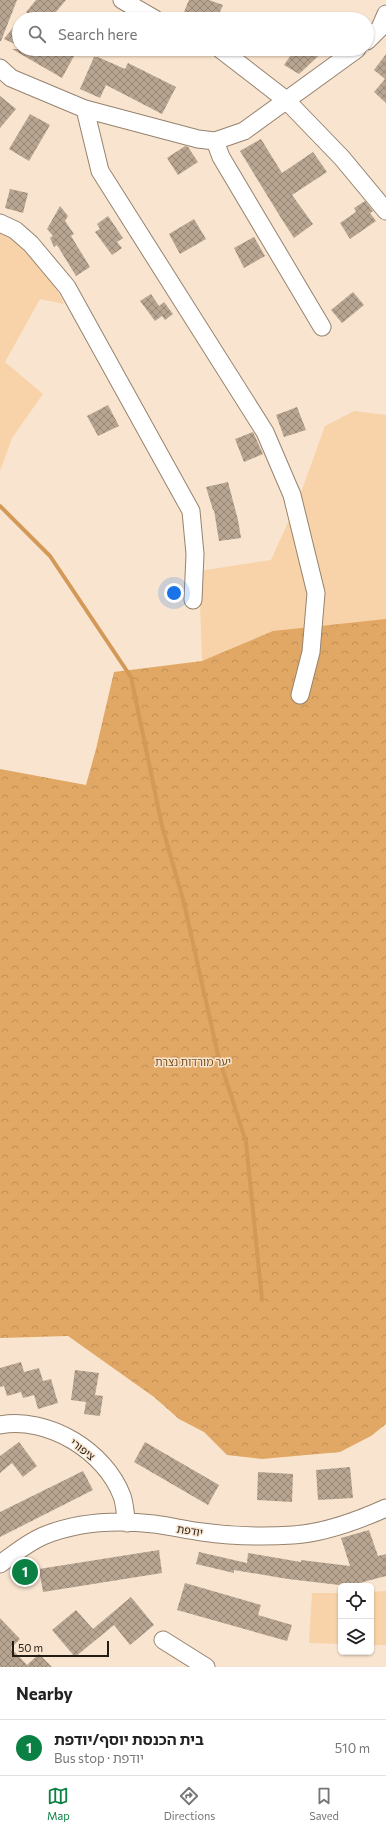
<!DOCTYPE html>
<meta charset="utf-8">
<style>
body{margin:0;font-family:Commissioner,"Noto Sans Hebrew",sans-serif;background:#f6f6f6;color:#222}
.controls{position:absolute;right:12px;bottom:12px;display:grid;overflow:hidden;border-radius:6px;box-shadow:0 1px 3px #0004}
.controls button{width:36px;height:36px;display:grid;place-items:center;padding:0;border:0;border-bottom:1px solid #e0e0e0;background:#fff;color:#222;font:20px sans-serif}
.scale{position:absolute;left:12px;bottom:10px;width:97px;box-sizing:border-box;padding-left:4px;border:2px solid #241d15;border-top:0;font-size:11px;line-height:14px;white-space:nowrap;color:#241d15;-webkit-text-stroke:3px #f9e5cf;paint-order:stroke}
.you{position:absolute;left:174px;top:593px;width:14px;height:14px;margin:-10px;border:3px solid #fff;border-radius:50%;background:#1a73e8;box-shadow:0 0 0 6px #1a73e833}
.badge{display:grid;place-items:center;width:26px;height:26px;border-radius:50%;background:#0b8043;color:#fff;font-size:13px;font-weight:700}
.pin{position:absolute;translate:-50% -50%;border:2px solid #fff;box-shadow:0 1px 4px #0006}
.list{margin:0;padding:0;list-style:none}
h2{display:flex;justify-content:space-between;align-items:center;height:52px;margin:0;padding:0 16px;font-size:17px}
h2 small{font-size:13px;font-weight:400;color:#767676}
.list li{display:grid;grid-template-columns:26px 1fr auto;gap:12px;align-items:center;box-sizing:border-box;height:56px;padding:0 16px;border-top:1px solid #e0e0e0}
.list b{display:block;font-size:15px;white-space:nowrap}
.list p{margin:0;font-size:13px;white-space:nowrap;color:#767676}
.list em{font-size:13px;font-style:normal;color:#767676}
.icon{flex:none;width:22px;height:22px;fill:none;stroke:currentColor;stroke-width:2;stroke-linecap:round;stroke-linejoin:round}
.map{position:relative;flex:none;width:386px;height:1667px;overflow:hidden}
.search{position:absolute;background:#fff;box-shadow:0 1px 3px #0004;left:12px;right:12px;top:12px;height:44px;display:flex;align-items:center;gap:10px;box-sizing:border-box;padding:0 14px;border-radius:22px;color:#767676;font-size:15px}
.sheet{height:108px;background:#fff}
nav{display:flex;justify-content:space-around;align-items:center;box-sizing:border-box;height:56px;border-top:1px solid #e0e0e0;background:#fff;font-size:11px;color:#767676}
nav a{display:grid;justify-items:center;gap:2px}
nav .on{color:#0b8043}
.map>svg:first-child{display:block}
.green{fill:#f8d2a8}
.forest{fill:url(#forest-crowns)}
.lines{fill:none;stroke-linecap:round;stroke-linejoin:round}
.stream{stroke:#d29957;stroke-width:4}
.building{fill:url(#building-cross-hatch)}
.minor-casing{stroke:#96836f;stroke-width:19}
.minor{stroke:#fff;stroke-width:17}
.labels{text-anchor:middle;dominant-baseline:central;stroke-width:3;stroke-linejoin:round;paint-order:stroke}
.park-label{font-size:11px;fill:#744d1c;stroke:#f9e5cf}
.street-label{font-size:11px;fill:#241d15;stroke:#f9e5cf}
</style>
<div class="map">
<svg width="386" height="1667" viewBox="0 0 386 1667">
<defs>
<pattern id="forest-crowns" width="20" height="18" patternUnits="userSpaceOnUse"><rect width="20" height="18" fill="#e1a765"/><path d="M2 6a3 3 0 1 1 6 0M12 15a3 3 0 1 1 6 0" fill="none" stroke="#c18f57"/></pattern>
<pattern id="building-cross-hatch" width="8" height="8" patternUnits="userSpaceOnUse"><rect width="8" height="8" fill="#b8a591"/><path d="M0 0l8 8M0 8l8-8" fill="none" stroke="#958675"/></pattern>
</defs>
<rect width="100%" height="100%" fill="#f9e5cf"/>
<path class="green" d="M0 222 29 233 64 304 40 299 5 362 43 394 12 438 0 471Z
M354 411 386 415V621L202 661 199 571 271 560 299 498 325 426Z
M386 1591V1645H371V1592Z
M312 1593H341V1644L309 1643Z"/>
<path class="forest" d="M386 619V1424L371 1436 340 1452 262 1459 227 1455 204 1432 179 1419 154 1397 68 1336 0 1338V769L86 785 96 749 114 672 202 661 273 631Z"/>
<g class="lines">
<path class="stream" d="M0 506 50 556 131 677 162 826 184 903 218 1055 246 1142 262 1300"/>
</g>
<path class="building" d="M0 0H17L1 41H0Z
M36 0H66L50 19H35L26 12Z
M189 0H209L223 5 217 19H203L184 12Z
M19 20V46L4 39Z
M12 49H61L74 56 62 78Z
M295 49H326L299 74 284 65Z
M386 54V103L374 92 385 79 374 70Z
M94 57H98L125 69 128 63 176 87 162 114 106 85 100 98 80 89Z
M0 96 16 109 0 128Z
M30 114 50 125 29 161 9 149Z
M261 139 282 173 313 152 327 172 292 195 313 224 294 238 281 218 240 151Z
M185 146 188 147 198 162 178 175 167 158Z
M10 189 28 193 23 213 5 208Z
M365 201 373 211 370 213 376 221 350 239 340 223 356 212 354 208Z
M60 206 68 216 65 221 74 234 71 236 90 267 76 276 57 245 54 247 50 238 53 236 47 229Z
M108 216 123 238 117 242 122 248 112 255 95 232 100 229 97 224Z
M194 219 206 239 180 254 169 234Z
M254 237 265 256 244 268 234 248Z
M353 292 364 305 342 323 331 310Z
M151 294 159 306 164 302 173 314 165 320 162 316 155 321 140 301Z
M108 405 119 426 98 436 87 416Z
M297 407 306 430 284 437 276 415Z
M253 432 263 454 244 462 235 439Z
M228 482 238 520 241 538 219 541 214 510H213L206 487Z
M21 1362 24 1372 39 1368 43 1381 51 1379 58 1403 38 1409 34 1395 23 1398 21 1392 7 1396 4 1386 0 1387V1368Z
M75 1370 99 1373 95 1395 103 1396 100 1416 84 1414 86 1402 71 1400Z
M19 1442 37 1466 23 1477 12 1463 0 1473V1456Z
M145 1442 219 1485 208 1505 134 1462Z
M350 1467 353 1498 318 1500 316 1470Z
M83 1471 93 1490 0 1537V1512Z
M258 1472 293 1474 292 1502 257 1500Z
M369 1530 378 1556 386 1554V1576L348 1586 288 1579 234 1570V1573L196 1564 199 1552 247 1563 248 1553 301 1562V1560L350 1566 341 1538Z
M159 1550 162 1573 43 1592 39 1569Z
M185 1583 261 1605 258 1615 292 1625 287 1641 177 1610Z
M131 1597 154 1625 130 1645 114 1625 75 1657 52 1630 76 1610 93 1629Z
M0 1618 20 1639 11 1648 27 1665 39 1654 52 1667H0Z"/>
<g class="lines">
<g class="minor-casing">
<path id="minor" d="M122 0 155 19
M367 41 380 28 386 14
M220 49 286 100 342 158 386 211
M0 68 11 78 85 109 198 139 215 141 244 131 357 49
M85 109 100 171 265 432 292 495 316 593 311 652 300 695
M215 141 221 157 322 327
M0 223 15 230 31 244 67 287 191 511 195 554 193 600
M0 1425C48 1416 105 1451 122 1496 125 1504 125 1515 127 1523
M0 1564C14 1554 27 1543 43 1536 77 1522 118 1520 154 1524 170 1526 186 1530 202 1532 231 1536 263 1537 293 1535 325 1533 357 1521 386 1508
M163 1640 206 1667"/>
</g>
<use href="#minor" class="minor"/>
</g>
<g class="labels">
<g class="park-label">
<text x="193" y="1061">יער מורדות נצרת</text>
</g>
<g class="street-label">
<text transform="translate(83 1449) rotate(38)">ציפורי</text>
<text transform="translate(190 1530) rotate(9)">יודפת</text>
</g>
</g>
</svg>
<div class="controls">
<button><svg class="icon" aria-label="locate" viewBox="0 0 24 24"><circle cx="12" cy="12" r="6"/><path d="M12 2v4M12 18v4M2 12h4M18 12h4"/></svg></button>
<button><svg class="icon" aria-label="layers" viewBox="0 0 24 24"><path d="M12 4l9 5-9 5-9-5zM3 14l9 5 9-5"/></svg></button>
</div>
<div class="scale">50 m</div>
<div class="you"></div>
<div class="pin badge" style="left:25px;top:1572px">1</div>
<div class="search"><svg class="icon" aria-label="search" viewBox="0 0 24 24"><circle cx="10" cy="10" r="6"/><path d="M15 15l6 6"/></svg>Search here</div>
</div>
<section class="sheet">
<h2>Nearby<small></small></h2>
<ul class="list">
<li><span class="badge">1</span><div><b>בית הכנסת יוסף/יודפת</b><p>Bus stop · יודפת</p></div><em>510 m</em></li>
</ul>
</section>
<nav>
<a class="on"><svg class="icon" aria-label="map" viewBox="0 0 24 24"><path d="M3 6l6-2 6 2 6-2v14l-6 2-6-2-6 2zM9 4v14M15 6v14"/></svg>Map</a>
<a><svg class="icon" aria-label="directions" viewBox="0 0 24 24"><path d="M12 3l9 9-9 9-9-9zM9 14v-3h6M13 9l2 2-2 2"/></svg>Directions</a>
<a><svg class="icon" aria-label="saved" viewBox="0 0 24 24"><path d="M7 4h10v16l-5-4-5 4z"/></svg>Saved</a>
</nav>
